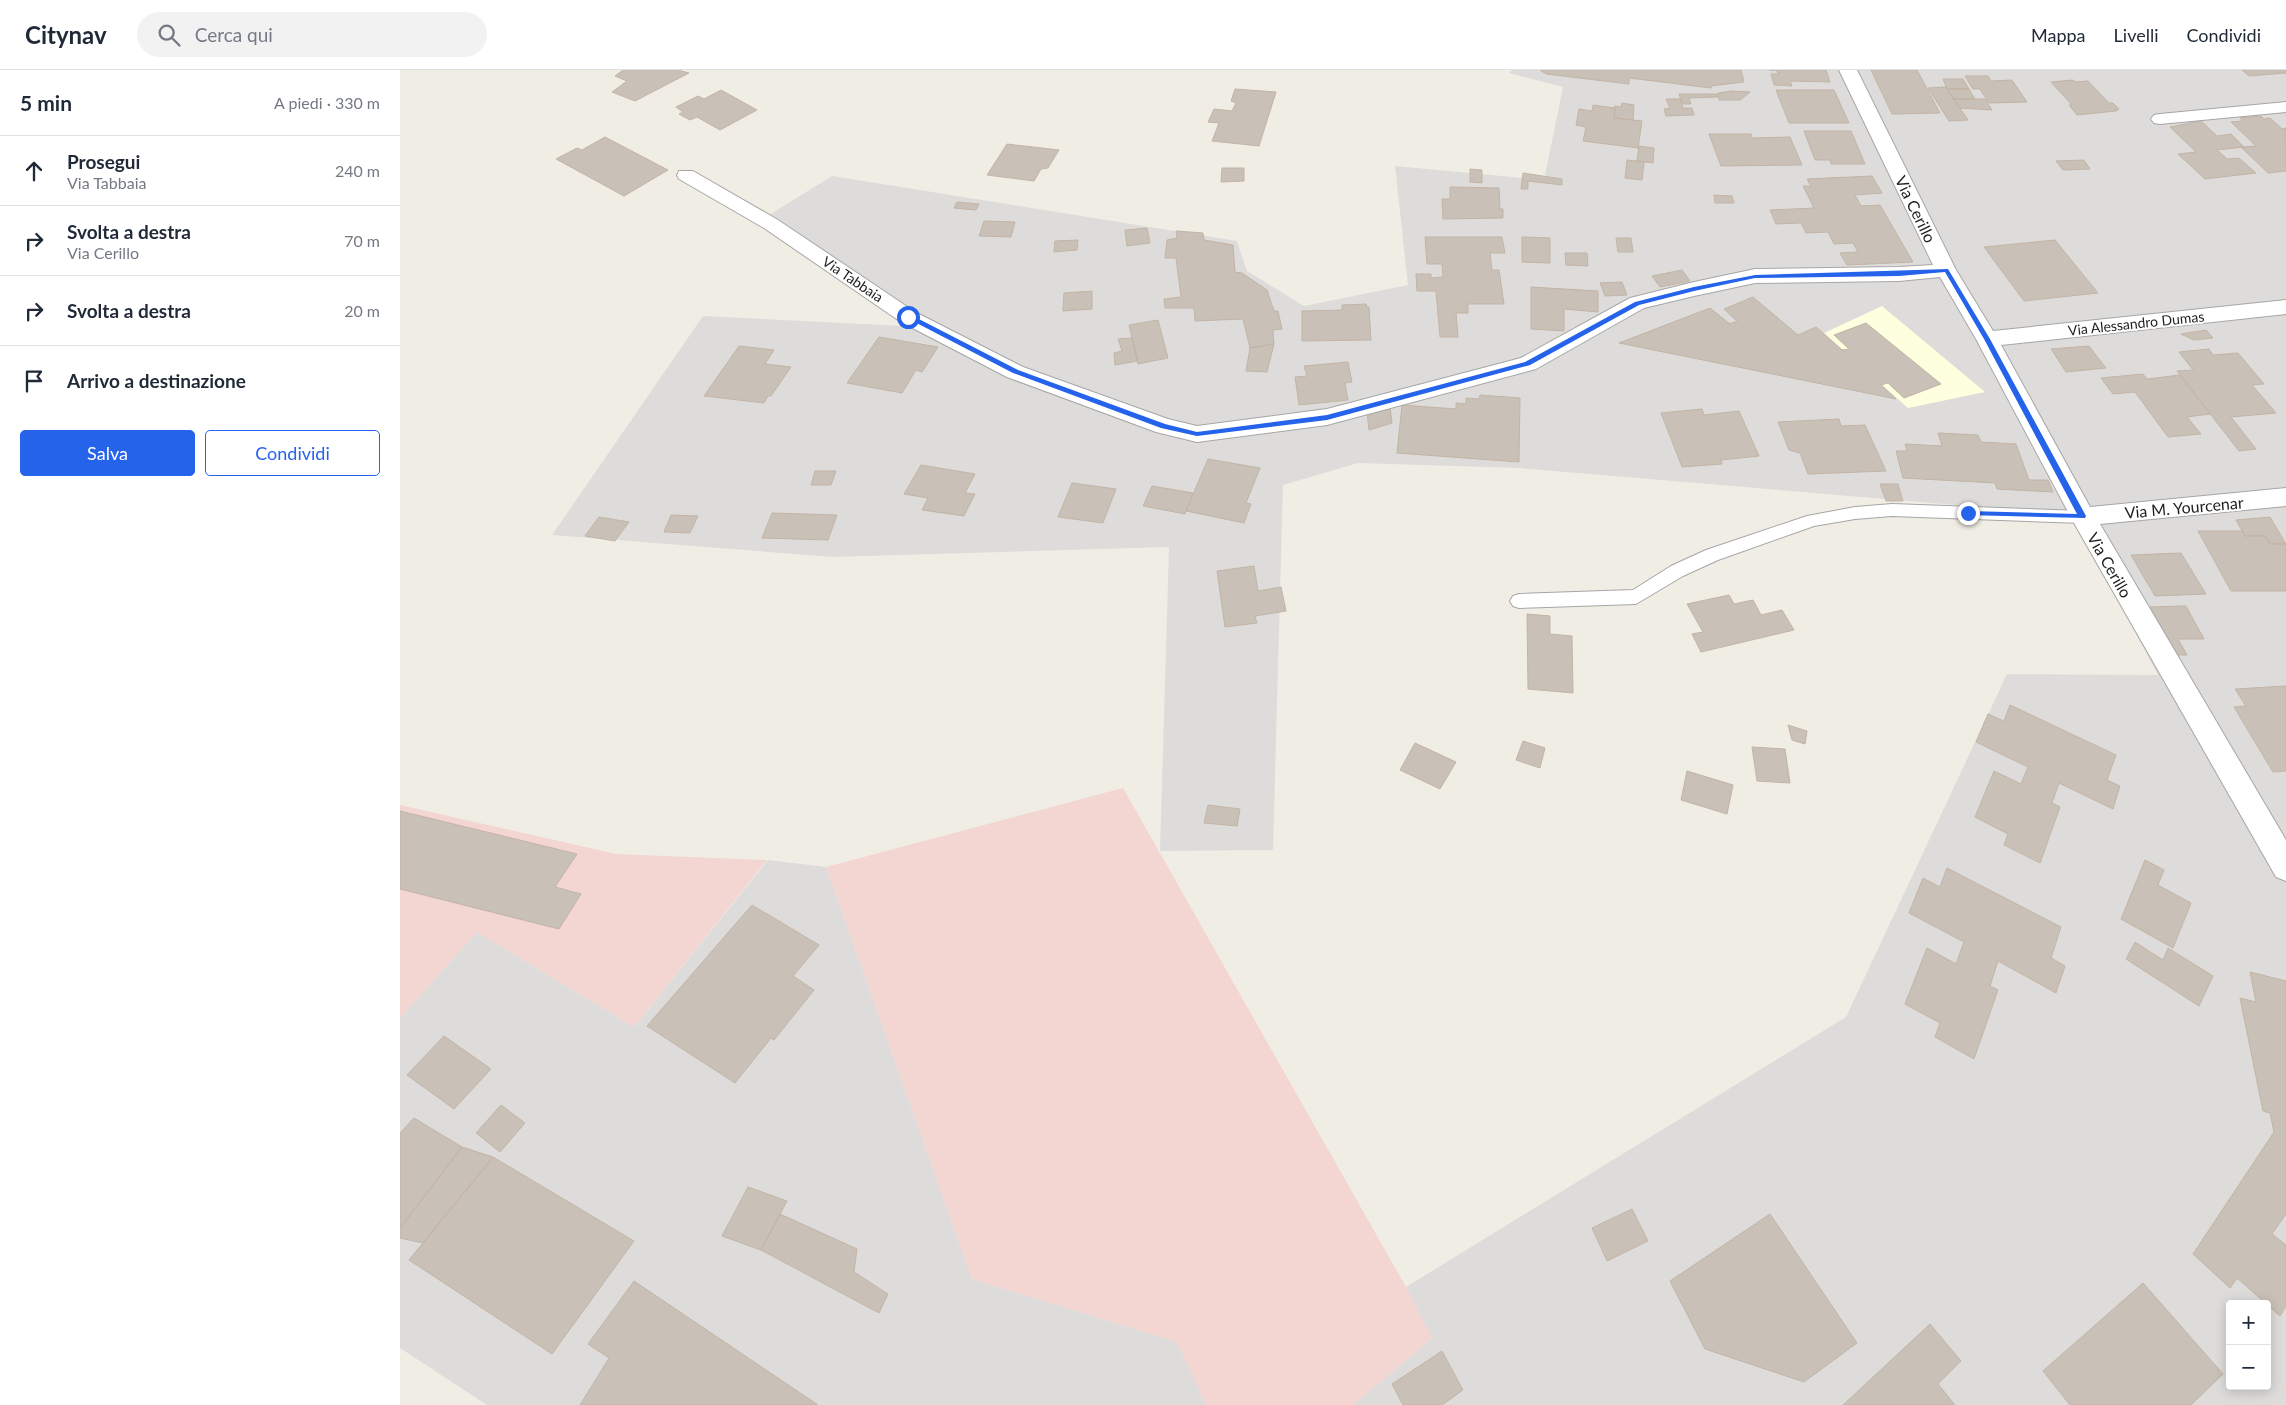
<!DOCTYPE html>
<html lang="it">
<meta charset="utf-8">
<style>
body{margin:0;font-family:Lato,sans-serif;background:#f2f2f3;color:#1f2937}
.controls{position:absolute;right:15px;bottom:15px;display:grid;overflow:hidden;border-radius:5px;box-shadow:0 2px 12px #0003}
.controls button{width:45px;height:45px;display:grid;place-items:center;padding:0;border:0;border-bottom:1px solid #e0e1e3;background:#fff;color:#1f2937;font:25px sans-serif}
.stop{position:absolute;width:15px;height:15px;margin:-11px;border:4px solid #2563eb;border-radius:50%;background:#fff}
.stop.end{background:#2563eb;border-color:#fff;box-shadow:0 1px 5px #0008}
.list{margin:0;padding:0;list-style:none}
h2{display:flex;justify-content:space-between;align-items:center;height:65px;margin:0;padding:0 20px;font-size:21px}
h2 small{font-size:16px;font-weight:400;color:#747a83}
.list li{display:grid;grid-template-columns:32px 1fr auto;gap:15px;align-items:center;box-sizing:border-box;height:70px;padding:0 20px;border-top:1px solid #e0e1e3}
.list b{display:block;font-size:19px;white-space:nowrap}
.list p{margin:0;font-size:16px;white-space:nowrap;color:#747a83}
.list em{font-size:16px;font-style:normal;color:#747a83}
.actions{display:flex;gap:10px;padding:15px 20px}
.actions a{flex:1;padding:11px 0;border:1px solid #2563eb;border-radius:5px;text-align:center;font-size:18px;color:#2563eb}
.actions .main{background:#2563eb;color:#fff}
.icon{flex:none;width:28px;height:28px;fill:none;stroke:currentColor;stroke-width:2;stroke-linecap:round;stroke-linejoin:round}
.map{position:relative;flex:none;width:1886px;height:1335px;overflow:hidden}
header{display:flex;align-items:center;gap:30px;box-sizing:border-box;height:70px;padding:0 25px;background:#fff;border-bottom:1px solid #e0e1e3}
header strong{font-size:24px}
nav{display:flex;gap:28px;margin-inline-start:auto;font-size:18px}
.search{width:350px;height:45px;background:#f2f2f3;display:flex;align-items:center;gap:12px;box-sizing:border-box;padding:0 18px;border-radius:28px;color:#747a83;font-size:19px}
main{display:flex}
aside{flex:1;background:#fff}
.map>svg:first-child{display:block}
.residential{fill:#dddcdb;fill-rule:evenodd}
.commercial{fill:#f3d5d2}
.education{fill:#fdffde}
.building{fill:#c9c0b7;stroke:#c3b4a5}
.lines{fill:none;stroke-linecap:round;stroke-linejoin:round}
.service-casing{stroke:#a6a6a6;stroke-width:2}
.minor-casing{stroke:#a6a6a6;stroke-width:2}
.service{fill:#fff;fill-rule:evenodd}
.minor{fill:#fff;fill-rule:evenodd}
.route{fill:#2563eb}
.labels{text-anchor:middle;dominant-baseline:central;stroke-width:4;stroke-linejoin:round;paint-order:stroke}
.far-street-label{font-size:14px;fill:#1f1f1f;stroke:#fff}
.street-label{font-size:16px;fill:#1f1f1f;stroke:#fff}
</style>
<header>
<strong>Citynav</strong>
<div class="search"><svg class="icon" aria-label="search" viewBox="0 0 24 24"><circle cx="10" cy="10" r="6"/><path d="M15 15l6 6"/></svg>Cerca qui</div>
<nav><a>Mappa</a><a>Livelli</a><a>Condividi</a></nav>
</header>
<main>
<aside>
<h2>5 min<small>A piedi · 330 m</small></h2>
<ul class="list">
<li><svg class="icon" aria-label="ahead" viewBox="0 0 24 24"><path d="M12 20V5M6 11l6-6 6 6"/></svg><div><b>Prosegui</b><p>Via Tabbaia</p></div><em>240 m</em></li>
<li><svg class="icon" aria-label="right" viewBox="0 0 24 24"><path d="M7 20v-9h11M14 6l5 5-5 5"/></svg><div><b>Svolta a destra</b><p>Via Cerillo</p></div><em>70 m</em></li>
<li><svg class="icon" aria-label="right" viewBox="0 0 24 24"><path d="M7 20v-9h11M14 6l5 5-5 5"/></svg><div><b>Svolta a destra</b></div><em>20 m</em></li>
<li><svg class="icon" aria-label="arrive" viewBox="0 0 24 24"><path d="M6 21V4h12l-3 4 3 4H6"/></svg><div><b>Arrivo a destinazione</b></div></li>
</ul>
<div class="actions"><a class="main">Salva</a><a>Condividi</a></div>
</aside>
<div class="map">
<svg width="1886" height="1335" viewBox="0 0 1886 1335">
<rect width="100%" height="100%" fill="#f0ede4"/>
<path class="residential" d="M1112 0H1886V1335H953L1032 1268 1006 1217 1446 947 1607 604 1758 605 1674 445 1119 398 958 393 883 415 873 780 760 781 769 477 433 487 152 465 303 246 504 256 366 147 432 106 837 171 847 201 904 236 1008 215 995 96 1144 110 1163 17 1109 3ZM1830 1234H1867V1316H1830Z
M368 790 426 797 572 1209 777 1272 806 1335H87L0 1278V948L77 862 234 957Z"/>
<path class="commercial" d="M723 718 1006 1217 1032 1268 953 1335H806L777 1272 572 1209 426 797Z
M0 735 216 784 367 790 234 957 77 862 0 948Z"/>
<path class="education" d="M1482 236 1585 322 1508 338 1424 263Z"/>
<path class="building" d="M223 0H278L289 3 235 31 212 22 227 11 215 6Z
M1140 0H1341L1344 12 1311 16V18L1229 8V14L1146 4Z
M1369 0H1426L1430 12 1390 11 1392 16 1374 15 1371 4H1378L1377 0Z
M1471 0H1517L1540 43 1492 44Z
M1842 0H1886V3L1849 6Z
M1565 6H1588L1591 11 1612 10 1627 32 1589 33 1580 19H1573Z
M1543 9H1563L1569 19H1547Z
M1673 10 1675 12 1688 11 1709 33H1713L1719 39 1716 41 1677 45 1669 35H1672L1651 12Z
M1546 17 1547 19 1568 50 1549 51 1528 18Z
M835 19 876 22 859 76 812 71 819 53 808 52 814 39 832 41 836 33 831 31Z
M1547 19H1569L1575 29H1553Z
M321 20 357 40 320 60 297 47 290 50 279 44 283 42 276 37 298 26 304 29Z
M1376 20H1434L1449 53H1389Z
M1332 21 1350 22 1340 30H1319L1318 23Z
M1279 24H1318V27L1289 28 1291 34H1282Z
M1266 29H1280L1283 38H1292L1294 45 1266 46 1264 39 1270 38Z
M1553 29H1585L1592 40 1560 38Z
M1222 33 1234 35 1233 50 1214 48 1215 36 1221 37Z
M1193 35 1215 38 1214 48 1242 51 1238 78 1183 71 1186 57 1176 55 1179 39 1192 41Z
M1861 46 1864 49 1870 48 1882 59 1886 58V73H1884L1886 76V101L1868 103 1841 77 1856 76 1831 52 1843 51 1840 48Z
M1801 51 1817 66 1831 64 1844 77 1817 80 1827 89 1839 88 1856 103 1805 109 1778 84 1796 82 1770 57Z
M1404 61H1451L1465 94H1431L1430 90H1415Z
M1309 64H1351L1352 68 1390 67 1402 95 1321 96Z
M205 67 268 100 224 126 156 89 177 78 182 80Z
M607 74 659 80 648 98 641 99 634 111 587 105Z
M1239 76 1254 78 1253 93 1237 91Z
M1227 90 1244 92 1242 110 1225 108Z
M1684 90 1690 99 1663 100 1656 91Z
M822 98H844V111L821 112Z
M1070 99 1082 100V113L1070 112Z
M1123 103 1162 109V115L1128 111V119H1121Z
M1472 106 1482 123 1455 125 1461 136 1480 135 1513 192 1447 195 1440 183 1458 182 1453 173 1434 174 1428 162 1406 163 1401 153 1376 154 1370 140 1414 138 1403 116H1411L1407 109Z
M1050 117 1099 118 1100 139H1103V148L1043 149 1042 129H1050Z
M1314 125 1332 126 1334 133H1315Z
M557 132 579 134 576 140 554 138Z
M584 151 615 152 611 167 579 166Z
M747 158 750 173 727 176 725 160Z
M776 161 803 163 804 170 833 175 835 202 842 203 867 220 874 241H878L882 259 873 260 874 274 850 278 843 249 795 251 794 238H765L764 229 781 227 776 188H765L767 170 777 168Z
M1025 167H1102L1105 183H1090L1092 200H1099L1104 234H1068V243H1056L1058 267H1040L1036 221H1017L1016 204H1031V208L1043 207 1042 194H1027Z
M1122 167 1150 168V193L1122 192Z
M1216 168H1231L1233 182H1218Z
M678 170 677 180 654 182 655 171Z
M1655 170 1698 223 1624 231 1584 177Z
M1165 183H1187L1188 196 1166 195Z
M1282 200 1290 211 1260 217 1252 206Z
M1222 212 1227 225 1205 226 1200 213Z
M1131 217 1198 221V242L1164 239V261L1131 259Z
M692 221V239L663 241 664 223Z
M1353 227 1398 265 1416 257 1442 280 1449 279 1434 265 1466 253 1541 314 1504 328 1488 313 1481 315 1496 329 1219 273 1310 238 1330 254 1337 251 1324 239Z
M966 234 967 237H969L971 270 902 271V241L942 240V235Z
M758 250 768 288 738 294 729 255Z
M1806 260 1813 268 1794 270 1781 264Z
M479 267 538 277 522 302 516 300 502 323 447 313Z
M732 268 738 291 715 295 714 283 722 281 718 269Z
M874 274 867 302 846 301 850 278Z
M339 276 374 280 365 294 391 297 371 326H368L364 333 304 326Z
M1689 276 1706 298 1666 302 1651 279Z
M1809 279 1813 285 1838 283 1864 314 1852 315 1876 343 1831 347 1856 379 1839 381 1777 301 1793 300 1779 282Z
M948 292 952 312 945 313 948 330 899 335 895 307 907 306 904 296Z
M1743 304 1747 309 1780 305 1810 344 1787 347 1801 364 1768 367 1735 322 1713 324 1701 308Z
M1080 325 1120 328 1119 392 997 383 1002 335 1056 339V333L1066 334V328L1079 329Z
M990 336 992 353 969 360 967 342Z
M1302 339 1304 345 1339 341 1359 386 1321 390 1322 394 1282 397 1261 343Z
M1439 349 1441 356 1465 355 1486 401 1408 404 1400 383 1389 380 1378 352Z
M1538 363 1578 365 1581 372 1616 374 1629 410H1648L1653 422 1597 419 1595 413 1503 408 1496 381H1507L1505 374 1542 376Z
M808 389 860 398 846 433 851 434 844 453 786 441Z
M521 395 575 404 565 423 575 424 564 446 522 440 528 428 504 424Z
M415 401H436L431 415H411Z
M672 413 716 419 703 453 658 447Z
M1480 414H1498L1503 431H1486Z
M752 416 793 423 785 444 743 436Z
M372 443 437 445 428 470 362 468Z
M271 445 298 446 290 463 264 462Z
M199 447 229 452 215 471 185 466Z
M1870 447 1886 474H1870L1865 466H1845L1836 450Z
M1798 461H1843L1845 466H1865L1870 474H1886V521H1831Z
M1781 483 1806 524 1755 526 1731 485Z
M854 496 858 521 881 517 886 541 855 546 857 553 825 557 817 501Z
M1329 525 1334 534 1353 530 1361 545 1382 540 1394 560 1301 582 1292 564 1303 562 1287 534Z
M1786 536 1804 569H1778L1787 585H1774L1748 537Z
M1127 544 1150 546V564L1172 566 1173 623 1128 619Z
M1886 616V701L1873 702 1834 637 1846 636 1835 619Z
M1610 635 1716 685 1707 710 1720 716 1713 739 1659 713 1652 733 1660 737 1640 793 1604 775 1608 764 1575 747 1594 701 1621 714 1628 697 1576 672 1588 644 1604 651Z
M1388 655 1407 661 1405 674 1392 670Z
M1123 671 1145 678 1140 698 1116 690Z
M1015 673 1056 692 1040 719 1000 700Z
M1352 677 1385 679 1390 713 1357 711Z
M1287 701 1333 715 1327 744 1281 730Z
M808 735 840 739 837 756 804 753Z
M0 741 177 784 155 817 181 824 159 859 0 819Z
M1745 790 1764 800 1758 815 1791 833 1773 878 1721 849Z
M1547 798 1661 857 1651 888 1665 896 1656 923 1598 891 1590 916 1598 920 1574 989 1535 967 1540 953 1505 934 1527 878 1556 894 1564 872 1509 843 1523 808 1540 817Z
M352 835 419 875 393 906 414 920 374 970 371 968 335 1013 247 956Z
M1735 872 1763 890 1768 878 1813 906 1799 936 1726 889Z
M1850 902 1886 911V1144L1872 1164 1886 1175V1236L1880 1246 1837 1208 1830 1218 1793 1184 1874 1062 1870 1043 1863 1041 1840 928 1856 932Z
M44 966 91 999 54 1039 7 1005Z
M101 1035 125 1053 100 1082 76 1063Z
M14 1048 62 1077 0 1158V1063Z
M62 1077 93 1087 23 1173 0 1168V1158Z
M93 1087 234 1171 152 1284 9 1190Z
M348 1117 387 1131 361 1180 322 1166Z
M1232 1139 1248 1171 1207 1191 1192 1158Z
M380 1144 457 1179 454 1202 488 1224 479 1243 361 1180Z
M1370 1144 1457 1273 1404 1312 1305 1279 1270 1211Z
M234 1211 418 1335H180L209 1288 188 1274Z
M1743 1213 1823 1304 1791 1335H1670L1643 1301Z
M1530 1254 1561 1291 1538 1314 1555 1335H1443Z
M1042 1281 1063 1320 1042 1335H1003L992 1314Z"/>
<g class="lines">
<g class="service-casing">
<path id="service" d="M1492 434 1683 441 1689 443 1691 447 1689 451 1683 453 1492 446 1455 449 1414 456 1318 490 1283 506 1236 534 1119 538 1113 536 1110 531 1113 526 1119 524 1233 520 1271 496 1306 480 1407 446 1455 437Z"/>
</g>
<g class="minor-casing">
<path id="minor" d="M1439 0H1457L1556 200 1593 261 1886 230V244L1601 275 1690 437 1886 418V436L1700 454 1886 770V811L1876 807 1674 453 1576 269 1540 207 1499 211 1355 213 1294 226 1244 238 1136 299 927 355 797 372 756 362 607 307 501 252 364 158 279 109 277 105 279 101H293L378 150 515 242 623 297 768 349 797 356 927 339 1121 288 1230 228 1294 212 1355 199 1499 197 1533 195Z
M1886 32V42L1760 54 1754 53 1751 49 1754 45 1760 44Z"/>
</g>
<use href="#service" class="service"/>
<use href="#minor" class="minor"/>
</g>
<path class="route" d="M1548 199 1590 269 1686 446 1685 448 1565 445 1564 443 1568 441 1677 444 1584 269 1545 202 1499 206 1355 208 1294 221 1239 235 1130 295 927 350 797 366 761 358 613 303 505 247 511 245 618 300 765 354 797 362 927 345 1125 292 1235 232 1294 217 1355 205Z"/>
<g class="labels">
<g class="far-street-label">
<text transform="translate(453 209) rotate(34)">Via Tabbaia</text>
<text transform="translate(1736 253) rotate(-6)">Via Alessandro Dumas</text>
</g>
<g class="street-label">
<text transform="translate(1516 139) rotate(64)">Via Cerillo</text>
<text transform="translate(1784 437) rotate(-5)">Via M. Yourcenar</text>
<text transform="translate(1710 495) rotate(60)">Via Cerillo</text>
</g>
</g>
</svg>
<div class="controls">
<button>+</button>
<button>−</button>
</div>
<div class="stop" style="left:508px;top:247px"></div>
<div class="stop end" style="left:1568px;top:443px"></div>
</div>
</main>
